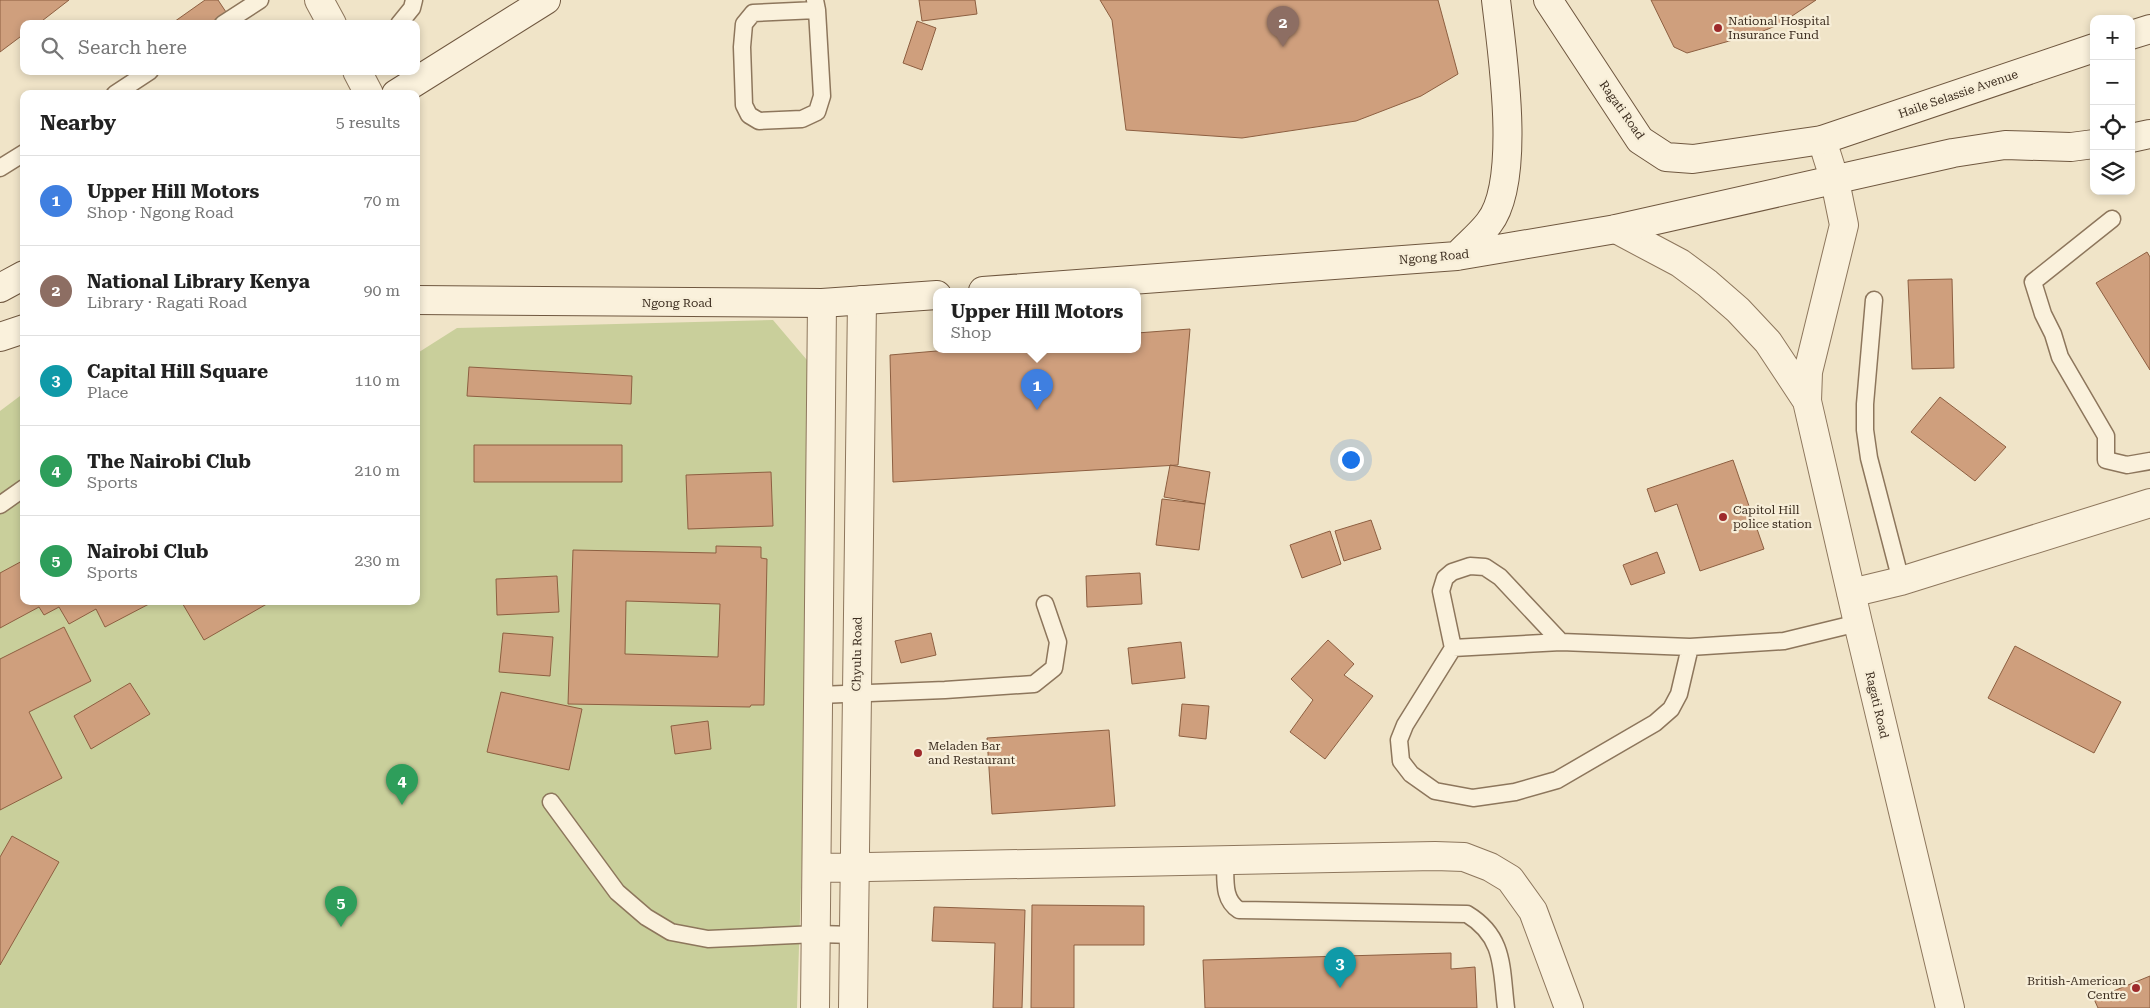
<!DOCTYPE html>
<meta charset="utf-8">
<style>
body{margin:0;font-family:"Roboto Serif",serif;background:#f2f2f2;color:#222}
.controls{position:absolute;right:15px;top:15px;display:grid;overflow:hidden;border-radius:10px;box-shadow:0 2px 8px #0003}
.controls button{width:45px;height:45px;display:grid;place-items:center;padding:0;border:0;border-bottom:1px solid #e0e0e0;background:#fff;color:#222;font:25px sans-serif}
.you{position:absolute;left:1350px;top:459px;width:18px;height:18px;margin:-12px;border:4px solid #fff;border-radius:50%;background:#1a73e8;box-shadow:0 0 0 8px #1a73e833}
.badge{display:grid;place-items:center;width:32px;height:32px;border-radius:50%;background:#b45309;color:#fff;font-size:16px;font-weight:700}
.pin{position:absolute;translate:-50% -41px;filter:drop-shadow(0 1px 2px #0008)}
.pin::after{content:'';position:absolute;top:26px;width:18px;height:15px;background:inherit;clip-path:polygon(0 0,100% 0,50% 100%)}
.popup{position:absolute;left:933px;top:288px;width:208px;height:65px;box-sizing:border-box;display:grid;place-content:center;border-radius:10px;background:#fff;filter:drop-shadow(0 1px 4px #0005);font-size:16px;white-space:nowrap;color:#767676}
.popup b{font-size:19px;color:#222}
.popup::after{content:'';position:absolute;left:50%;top:100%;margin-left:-10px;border:10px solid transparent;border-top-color:#fff}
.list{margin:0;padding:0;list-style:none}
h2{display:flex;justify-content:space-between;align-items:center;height:65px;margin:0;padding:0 20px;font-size:21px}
h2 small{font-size:16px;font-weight:400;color:#767676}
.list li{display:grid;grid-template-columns:32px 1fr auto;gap:15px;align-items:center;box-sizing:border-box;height:90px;padding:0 20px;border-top:1px solid #e0e0e0}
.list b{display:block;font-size:19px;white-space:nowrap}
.list p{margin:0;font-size:16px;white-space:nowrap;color:#767676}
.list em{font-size:16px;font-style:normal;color:#767676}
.icon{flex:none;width:28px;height:28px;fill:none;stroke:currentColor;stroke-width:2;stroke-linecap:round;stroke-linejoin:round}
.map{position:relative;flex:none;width:2150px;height:1008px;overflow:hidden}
.search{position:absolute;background:#fff;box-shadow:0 2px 8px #0003;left:20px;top:20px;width:400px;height:55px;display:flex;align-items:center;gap:12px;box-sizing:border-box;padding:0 18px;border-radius:10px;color:#767676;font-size:19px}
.panel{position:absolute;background:#fff;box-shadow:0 2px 8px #0003;left:20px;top:90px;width:400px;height:515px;border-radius:10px}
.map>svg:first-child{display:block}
.green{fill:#c9cf9b}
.building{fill:#cf9f7d;stroke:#8d5f41;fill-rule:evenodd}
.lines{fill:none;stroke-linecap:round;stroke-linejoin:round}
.lane-casing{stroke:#8d765c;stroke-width:19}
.street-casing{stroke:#8d765c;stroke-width:30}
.secondary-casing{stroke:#6f573f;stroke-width:30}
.lane{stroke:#faf1dc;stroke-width:16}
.street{stroke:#faf1dc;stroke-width:28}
.secondary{stroke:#faf1dc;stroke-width:28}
.poi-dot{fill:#9e2a2b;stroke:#f7eed8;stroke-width:2}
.labels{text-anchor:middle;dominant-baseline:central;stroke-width:4.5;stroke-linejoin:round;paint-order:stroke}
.poi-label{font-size:12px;fill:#3d2e20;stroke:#f7eed8;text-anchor:start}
.street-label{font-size:12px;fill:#3d2e20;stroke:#f7eed8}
</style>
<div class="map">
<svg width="2150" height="1008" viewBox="0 0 2150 1008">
<rect width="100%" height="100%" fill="#f0e4c8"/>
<path class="green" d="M773 320 818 373 797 1008H0V411L24 393V601H416V354L457 328Z"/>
<path class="building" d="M0 0H69L38 24H24V34L0 52Z
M205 0H218L234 24H171Z
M919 0H975L977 14 922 21Z
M1100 0H1438L1458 74 1421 96 1356 121 1242 138 1126 130 1112 20Z
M1651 0H1816L1780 24 1761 32 1687 53 1674 47Z
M917 21 936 28 922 70 903 63Z
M2147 252 2150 257V370L2096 283Z
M1952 279 1954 368 1912 369 1908 280Z
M1190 329 1178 465 893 482 890 355 960 349H1137V333Z
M469 367 632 376 631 404 467 396Z
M1940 397 2006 447 1975 481 1911 432Z
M474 445H622V482H474Z
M1733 460 1764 549 1700 571 1677 504 1655 512 1647 489Z
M1170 465 1210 472 1205 504 1164 497Z
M771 472 773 526 688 529 686 475Z
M1162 499 1205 504 1199 550 1156 545Z
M1371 520 1381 549 1344 561 1335 531Z
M1330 531 1341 564 1302 578 1290 545Z
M716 546 761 547V558L767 559 764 705H751L750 707 568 704 573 550 716 553ZM626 601 720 604 718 657 625 654Z
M1657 552 1665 573 1631 585 1623 565Z
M24 560V601H148L149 604 105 627 96 609 69 624 59 607 44 615 39 607 0 628V573Z
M1140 573 1142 604 1087 607 1086 576Z
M557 576 559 612 497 615 496 579Z
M181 601H272L204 640Z
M64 627 91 681 29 712 62 778 0 810V659Z
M503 633 553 637 550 676 499 672Z
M931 633 936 655 901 663 895 641Z
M1328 640 1354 664 1344 675 1373 696 1325 759 1290 732 1313 700 1291 679Z
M1181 642 1185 678 1132 684 1128 648Z
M2015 646 2121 702 2094 753 1988 698Z
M130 683 150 714 91 749 74 716Z
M501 692 582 709 569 770 487 752Z
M1182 704 1209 706 1206 739 1179 736Z
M708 721 711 749 675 754 671 726Z
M1109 730 1115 806 992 814 987 738Z
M12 836 59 862 0 965V857Z
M1032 905 1144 906V945H1074V1008H1031Z
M934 907 1025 910 1022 1008H993L995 943 932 941Z
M1451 953V969L1475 967 1477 1008H1205L1203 960Z
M2150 976V1008H2098L2094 999Z"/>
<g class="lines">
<g class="lane-casing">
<path id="lane" d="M815 0 817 10 822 96 817 112 802 119 759 121 749 115 744 105 742 47 744 24 753 13 817 10
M223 24 260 0
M399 24 412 8 414 0
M115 94 150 71
M0 168 24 153
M2112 219 2033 282 2043 314 2053 334 2060 357 2106 436V460L2127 465 2150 461
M1874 300 1865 404V430L1869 458 1901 581
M0 505 24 488
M1690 647 1784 641 1858 623
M1453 648 1561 642 1690 647 1679 694 1671 709 1655 723 1557 780 1515 792 1473 798 1435 791 1411 774 1401 761 1399 740 1405 725 1453 648 1441 591 1445 578 1452 572 1470 566 1485 567 1500 577 1561 642
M819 695 945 690 1034 684 1054 668 1058 642 1045 604
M551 802 617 892 646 917 671 932 708 939 817 934 855 935
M1225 860C1226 879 1222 899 1239 910L1467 914C1505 937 1501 968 1506 1008"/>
</g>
<g class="street-casing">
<path id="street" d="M319 0 332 24
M357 71 369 94
M1822 140 1835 181 1844 225 1808 372 1807 401 1858 623 1950 1008
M1616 229 1680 263 1707 283 1738 310 1768 342 1807 401
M1851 593 1901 581 2150 503
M817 868 1435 856 1464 857 1490 867 1510 879 1533 911 1569 1008
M815 1008 822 303
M853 1008 862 300"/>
</g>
<g class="secondary-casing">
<path id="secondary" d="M1548 0 1640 140 1666 157 1693 159 1822 140 2094 48
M2131 35 2150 29
M396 94 546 0
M2131 138 2150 134
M1457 256C1467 245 1480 235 1489 223 1522 181 1502 52 1496 0
M0 288 24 275
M983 291 1457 256 1616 229 1953 153 2005 145 2071 147 2094 144
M416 300 822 303 937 295
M0 337 24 329"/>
</g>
<use href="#lane" class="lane"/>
<use href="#street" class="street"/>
<use href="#secondary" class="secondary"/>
</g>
<g class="poi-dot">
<circle cx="1718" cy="28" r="5"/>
<circle cx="1723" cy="517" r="5"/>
<circle cx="918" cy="753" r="5"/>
<circle cx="2136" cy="988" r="5"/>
</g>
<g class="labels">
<g class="poi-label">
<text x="1728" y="21">National Hospital<tspan x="1728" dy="14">Insurance Fund</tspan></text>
<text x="1733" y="510">Capitol Hill<tspan x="1733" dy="14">police station</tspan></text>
<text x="928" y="746">Meladen Bar<tspan x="928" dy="14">and Restaurant</tspan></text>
<text x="2126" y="981" text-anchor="end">British-American<tspan x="2126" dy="14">Centre</tspan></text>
</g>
<g class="street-label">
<text transform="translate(1958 94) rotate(-19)">Haile Selassie Avenue</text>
<text transform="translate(1622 110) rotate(55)">Ragati Road</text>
<text transform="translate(1434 257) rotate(-5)">Ngong Road</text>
<text x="677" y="303">Ngong Road</text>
<text transform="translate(857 654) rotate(-89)">Chyulu Road</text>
<text transform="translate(1877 705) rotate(77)">Ragati Road</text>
</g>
</g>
</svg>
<div class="controls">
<button>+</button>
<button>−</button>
<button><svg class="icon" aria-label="locate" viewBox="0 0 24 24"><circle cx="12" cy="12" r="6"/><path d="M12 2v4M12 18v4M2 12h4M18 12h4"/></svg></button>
<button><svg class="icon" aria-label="layers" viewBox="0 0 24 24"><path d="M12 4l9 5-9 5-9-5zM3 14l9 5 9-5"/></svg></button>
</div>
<div class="you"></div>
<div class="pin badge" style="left:1037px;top:410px;background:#3f7fe0">1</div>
<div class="popup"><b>Upper Hill Motors</b>Shop</div>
<div class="pin badge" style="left:1283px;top:47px;background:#8d6e63">2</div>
<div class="pin badge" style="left:1340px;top:988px;background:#0f9aa8">3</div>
<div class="pin badge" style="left:402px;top:805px;background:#2e9e5b">4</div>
<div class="pin badge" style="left:341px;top:927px;background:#2e9e5b">5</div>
<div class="search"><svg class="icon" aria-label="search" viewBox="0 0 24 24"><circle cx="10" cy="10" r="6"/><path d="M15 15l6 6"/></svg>Search here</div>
<section class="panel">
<h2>Nearby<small>5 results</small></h2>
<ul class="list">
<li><span class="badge" style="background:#3f7fe0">1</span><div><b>Upper Hill Motors</b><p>Shop · Ngong Road</p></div><em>70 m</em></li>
<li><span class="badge" style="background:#8d6e63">2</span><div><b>National Library Kenya</b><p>Library · Ragati Road</p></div><em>90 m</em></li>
<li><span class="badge" style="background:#0f9aa8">3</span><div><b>Capital Hill Square</b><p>Place</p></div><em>110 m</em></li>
<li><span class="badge" style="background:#2e9e5b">4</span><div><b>The Nairobi Club</b><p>Sports</p></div><em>210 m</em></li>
<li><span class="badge" style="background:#2e9e5b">5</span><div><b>Nairobi Club</b><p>Sports</p></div><em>230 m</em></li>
</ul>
</section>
</div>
